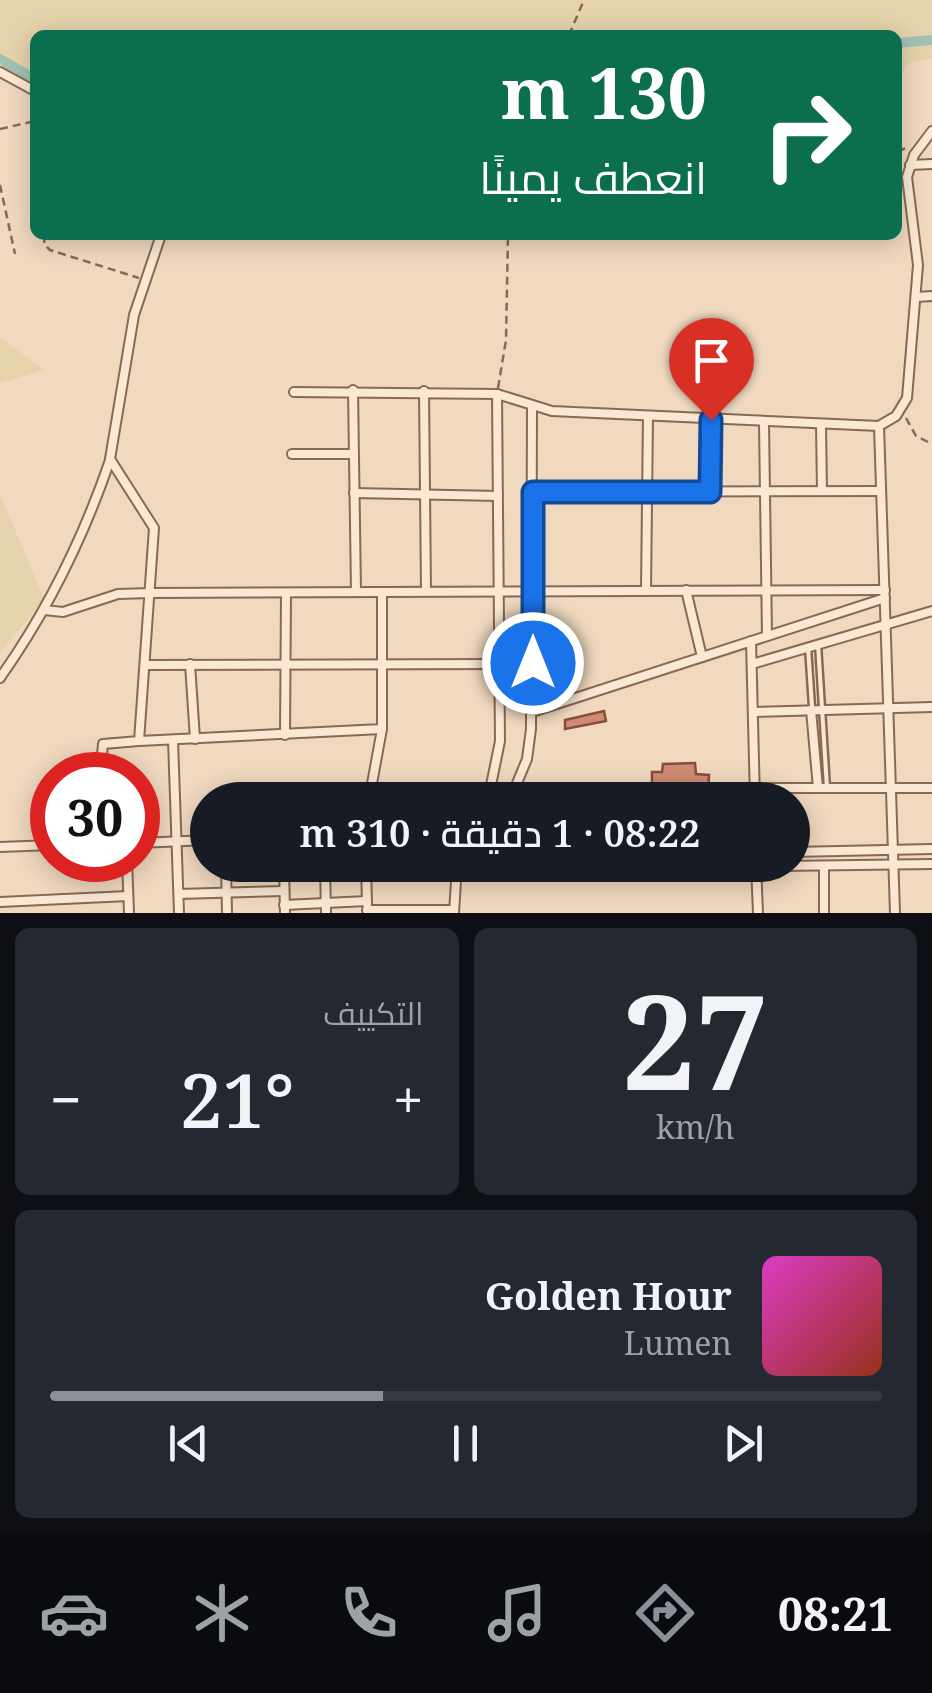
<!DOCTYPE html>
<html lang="ar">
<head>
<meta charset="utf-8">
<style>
	body { margin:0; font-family:"Noto Serif",Cairo,serif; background:#242831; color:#f1f3f6; direction:rtl; height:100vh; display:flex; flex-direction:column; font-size:38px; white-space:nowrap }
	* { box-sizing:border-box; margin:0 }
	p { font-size:32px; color:#9ea1a6 }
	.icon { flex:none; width:55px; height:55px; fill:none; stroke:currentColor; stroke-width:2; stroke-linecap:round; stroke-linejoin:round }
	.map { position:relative; height:913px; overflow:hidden; direction:ltr }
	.sheet { display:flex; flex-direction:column; gap:15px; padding:15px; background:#0d0f14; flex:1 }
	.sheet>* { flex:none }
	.top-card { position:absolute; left:30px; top:30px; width:872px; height:210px; border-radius:15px; box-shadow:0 5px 25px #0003; direction:rtl; background:#0b6e4f; color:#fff; overflow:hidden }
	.speed { position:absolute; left:30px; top:752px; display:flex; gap:20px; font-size:50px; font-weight:700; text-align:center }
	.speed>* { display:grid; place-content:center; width:130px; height:130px; border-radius:50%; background:#171b24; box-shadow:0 5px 25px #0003; line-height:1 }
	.speed .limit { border:15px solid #d22; background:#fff; color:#111 }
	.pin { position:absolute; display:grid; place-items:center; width:85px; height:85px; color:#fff; margin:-102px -42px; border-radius:50% 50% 50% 0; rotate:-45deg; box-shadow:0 0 10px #0007 }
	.pin .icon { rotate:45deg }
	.me { position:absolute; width:110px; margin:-55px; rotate:0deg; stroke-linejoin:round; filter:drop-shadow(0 0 8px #0008) }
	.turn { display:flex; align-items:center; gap:35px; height:210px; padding:0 30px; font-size:45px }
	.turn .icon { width:130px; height:130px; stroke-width:2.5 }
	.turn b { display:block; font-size:70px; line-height:85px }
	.big { font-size:75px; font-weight:600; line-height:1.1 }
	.sheet .widget { flex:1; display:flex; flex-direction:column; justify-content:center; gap:15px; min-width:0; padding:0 35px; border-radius:15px; background:#242831 }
	.sheet .dial { align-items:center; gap:0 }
	.dial b { font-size:130px; line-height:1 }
	.song { display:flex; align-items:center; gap:30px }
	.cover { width:120px; height:120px; border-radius:15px; background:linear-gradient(135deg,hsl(310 70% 55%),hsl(10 70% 35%)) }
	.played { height:10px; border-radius:5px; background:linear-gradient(90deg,#8c9099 40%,#363941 40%) }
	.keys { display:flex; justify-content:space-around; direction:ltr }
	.heat { display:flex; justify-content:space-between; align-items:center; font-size:55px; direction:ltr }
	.sheet .tiles { flex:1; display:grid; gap:15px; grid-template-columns:1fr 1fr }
	.widget:last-child { grid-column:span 2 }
	.trip { position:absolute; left:190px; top:782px; width:620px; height:100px; border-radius:50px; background:#171b24; box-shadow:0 5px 25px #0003; font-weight:600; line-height:100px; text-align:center; direction:rtl }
	.menu { display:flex; height:160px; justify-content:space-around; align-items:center; background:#090b0e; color:#9ea1a6 }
	.menu .icon { width:70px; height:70px }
	.menu .selected { color:#8c9099 }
	.menu b { font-size:45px; color:#f1f3f6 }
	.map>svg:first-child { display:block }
</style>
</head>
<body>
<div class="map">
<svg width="932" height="913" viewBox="0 0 932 913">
	<rect width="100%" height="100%" fill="#f0d9bf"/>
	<g fill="#e5d3ac">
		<path d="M0,0H932V59L908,63L898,82V35H35V83L0,64Z"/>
		<path d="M0,337L44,370L0,383Z"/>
		<path d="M0,494L44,599L0,653Z"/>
	</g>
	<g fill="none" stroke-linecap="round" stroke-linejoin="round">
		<g stroke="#a2c1b3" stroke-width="10">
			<path d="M898,43L932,40"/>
			<path d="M0,59L35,79"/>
		</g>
	</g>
	<g fill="#cf8b73" stroke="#894e3b" stroke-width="2.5">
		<path d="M604,711L606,721L565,729V720Z"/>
		<path d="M695,763L696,774L709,775L708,800H652V772H662L663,764Z"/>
	</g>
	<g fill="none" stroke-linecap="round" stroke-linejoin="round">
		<g stroke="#896956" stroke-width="9">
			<g id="service">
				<path d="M818,644L827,788"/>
				<path d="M808,647L812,707"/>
			</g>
		</g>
		<g stroke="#896956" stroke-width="12">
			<g id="minor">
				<path d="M0,72L35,91"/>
				<path d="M910,165L932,164"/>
				<path d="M917,297L932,296"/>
				<path d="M353,390L356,591"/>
				<path d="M424,391L426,591"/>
				<path d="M294,392L497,394L552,411L879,426L896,416L907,398L918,265L907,177L914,155L932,131"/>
				<path d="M764,423L767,636"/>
				<path d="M821,425L822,491"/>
				<path d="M879,426L895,913"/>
				<path d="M292,454H353"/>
				<path d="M709,491L711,420"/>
				<path d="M533,492L881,491"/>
				<path d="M354,493L498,496"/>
				<path d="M646,590L648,416"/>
				<path d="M686,590L702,657"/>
				<path d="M44,610L63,612L118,594L150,593L885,590"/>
				<path d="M751,641L755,800"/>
				<path d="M190,664L195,739"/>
				<path d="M752,664L932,611"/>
				<path d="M145,665L500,664"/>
				<path d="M0,678C48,610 83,539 110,460"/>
				<path d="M811,710L818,788"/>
				<path d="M532,712L885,598"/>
				<path d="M753,712L932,707"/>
				<path d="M285,735L286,593"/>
				<path d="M173,740L179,913"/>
				<path d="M139,741L382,729V592"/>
				<path d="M100,775L103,744L139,741L154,528L110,459L134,315L161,235"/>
				<path d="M755,788H932"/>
				<path d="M369,800L382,729"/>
				<path d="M488,800L500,741L497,394"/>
				<path d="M510,800L527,759L531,729L532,407"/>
				<path d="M138,843L208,840"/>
				<path d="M0,847L52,845"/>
				<path d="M792,852L932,849"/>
				<path d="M127,860L129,913"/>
				<path d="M226,865L227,913"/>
				<path d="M284,865L285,913"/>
				<path d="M325,865L326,913"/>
				<path d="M366,865L367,904"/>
				<path d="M461,865L473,872L484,869"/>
				<path d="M756,865L758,913"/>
				<path d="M824,866V913"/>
				<path d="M483,870L932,864"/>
				<path d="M179,894L284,891"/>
				<path d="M0,902L128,896"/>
				<path d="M284,905L367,901"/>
				<path d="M367,910H454"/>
				<path d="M454,913L457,865"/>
			</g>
		</g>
		<g stroke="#896956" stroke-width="2.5" stroke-dasharray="8 5" stroke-linecap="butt">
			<path d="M569,35L584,0"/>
			<path d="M0,129L35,121"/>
			<path d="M898,152L909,146"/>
			<path d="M0,185L15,254"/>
			<path d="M45,235L44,244L50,250L139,278"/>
			<path d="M498,388L506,340L508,235"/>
			<path d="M906,418L916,436L932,444"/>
		</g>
		<use href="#service" stroke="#fae8d2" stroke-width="4"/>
		<use href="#minor" stroke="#fae8d2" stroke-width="8"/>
	</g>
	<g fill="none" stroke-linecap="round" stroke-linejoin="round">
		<g stroke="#114b97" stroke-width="25">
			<path id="route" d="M533,663V492H710L711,420"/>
		</g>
		<use href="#route" stroke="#1a73e8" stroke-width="18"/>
	</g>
</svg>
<div class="speed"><div class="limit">30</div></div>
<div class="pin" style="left:711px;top:420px;background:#d93025"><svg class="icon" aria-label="arrive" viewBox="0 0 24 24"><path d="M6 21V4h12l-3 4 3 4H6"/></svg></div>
<svg class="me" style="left:533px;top:663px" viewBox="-20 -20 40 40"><circle r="17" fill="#1a73e8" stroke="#fff" stroke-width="3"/><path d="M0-11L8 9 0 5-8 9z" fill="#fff"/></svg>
<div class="trip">08:22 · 1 دقيقة · 310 m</div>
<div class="top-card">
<div class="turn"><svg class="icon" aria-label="right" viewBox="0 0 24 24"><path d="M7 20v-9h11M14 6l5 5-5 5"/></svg><div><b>130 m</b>انعطف يمينًا</div></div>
</div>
</div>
<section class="sheet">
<div class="tiles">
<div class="widget dial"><b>27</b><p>km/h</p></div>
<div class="widget"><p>التكييف</p>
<div class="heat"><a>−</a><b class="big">21°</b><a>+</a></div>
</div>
<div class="widget">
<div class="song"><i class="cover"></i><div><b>Golden Hour</b><p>Lumen</p></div></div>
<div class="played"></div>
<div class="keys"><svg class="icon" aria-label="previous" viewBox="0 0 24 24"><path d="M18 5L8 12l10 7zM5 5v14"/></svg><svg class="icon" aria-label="pause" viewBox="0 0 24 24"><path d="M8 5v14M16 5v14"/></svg><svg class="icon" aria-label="next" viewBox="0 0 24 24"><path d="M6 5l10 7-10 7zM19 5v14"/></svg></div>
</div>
</div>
</section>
<nav class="menu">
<b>08:21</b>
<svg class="icon selected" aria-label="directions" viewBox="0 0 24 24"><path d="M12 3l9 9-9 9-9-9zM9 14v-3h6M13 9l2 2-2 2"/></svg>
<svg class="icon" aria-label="music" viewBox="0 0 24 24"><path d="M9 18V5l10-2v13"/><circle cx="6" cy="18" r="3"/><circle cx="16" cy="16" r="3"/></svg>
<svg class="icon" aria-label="phone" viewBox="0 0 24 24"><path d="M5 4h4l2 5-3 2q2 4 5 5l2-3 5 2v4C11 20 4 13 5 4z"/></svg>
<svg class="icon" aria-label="climate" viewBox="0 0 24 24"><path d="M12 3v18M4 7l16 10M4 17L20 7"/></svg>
<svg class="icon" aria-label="car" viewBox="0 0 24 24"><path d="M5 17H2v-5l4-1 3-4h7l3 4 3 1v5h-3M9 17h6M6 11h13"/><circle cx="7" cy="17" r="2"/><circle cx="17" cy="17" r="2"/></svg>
</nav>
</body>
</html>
